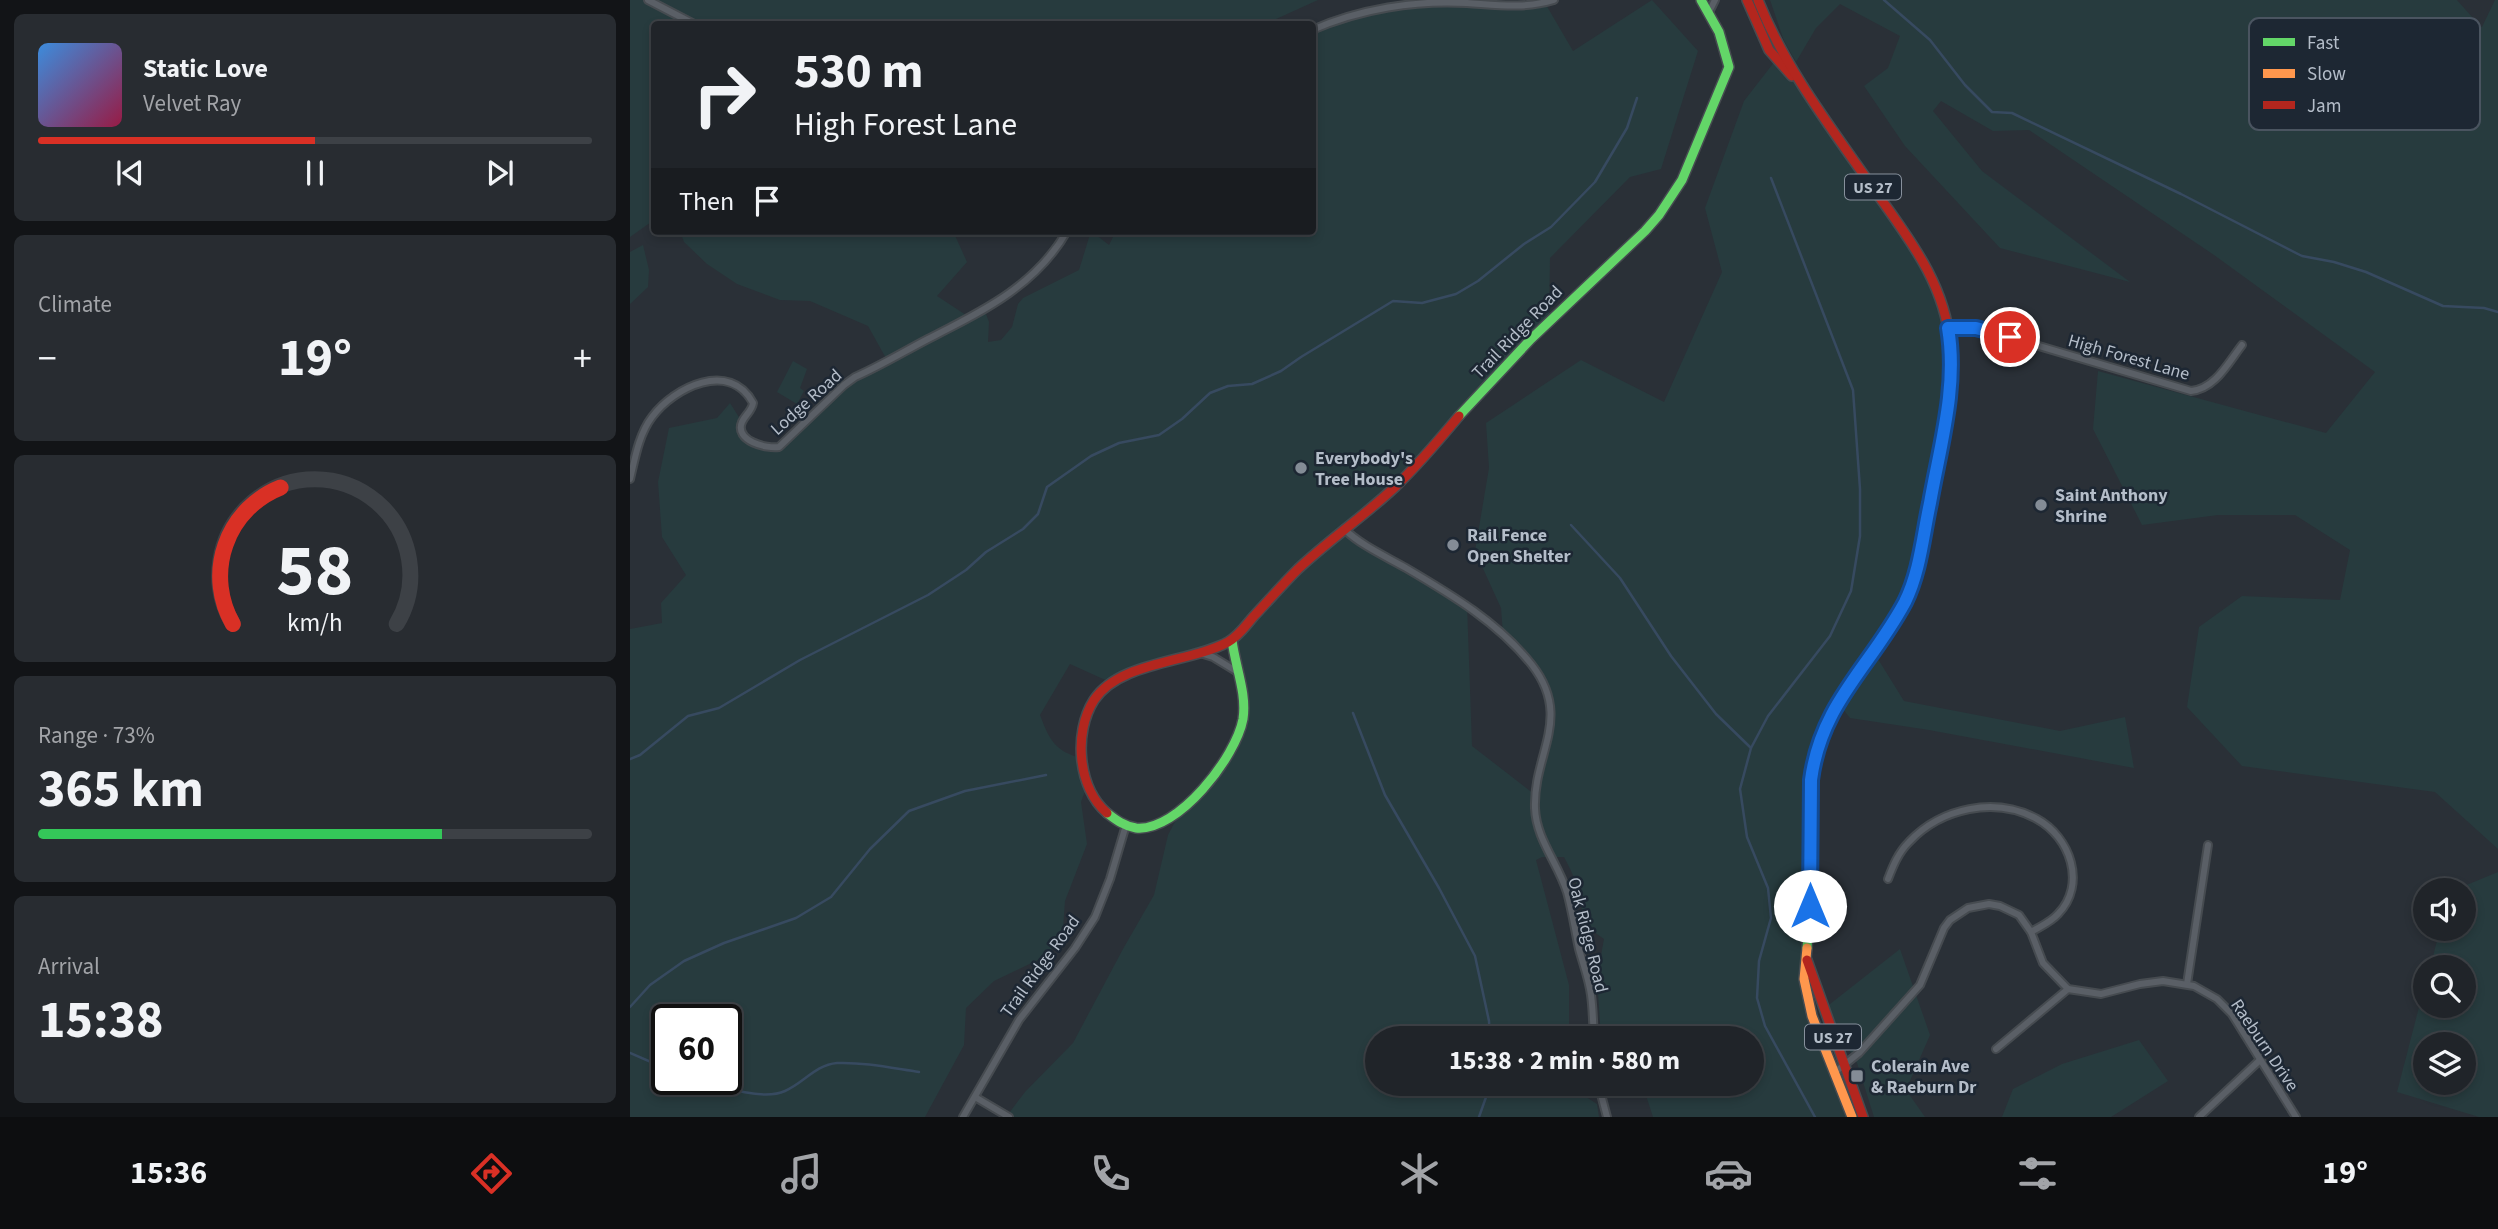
<!DOCTYPE html>
<html lang="en">
<head>
<meta charset="utf-8">
<style>
	body { margin:0; font-family:"Source Sans 3",sans-serif; background:#282c31; color:#f1f3f6; height:100vh; display:flex; flex-direction:column; font-size:26px; white-space:nowrap }
	* { box-sizing:border-box; margin:0 }
	p { font-size:23px; color:#a2a4a8 }
	.icon { flex:none; width:38px; height:38px; fill:none; stroke:currentColor; stroke-width:2; stroke-linecap:round; stroke-linejoin:round }
	.map { position:relative; flex:1; overflow:hidden }
	.panel { display:flex; flex-direction:column; gap:14px; padding:14px; background:#121417; width:630px }
	.panel>* { flex:none }
	.top-card { position:absolute; left:21px; top:21px; width:665px; height:214px; border-radius:7px; box-shadow:0 4px 10px #0003,0 0 0 2px #3d4146; background:#202429; color:#f1f3f6; overflow:hidden }
	.controls { position:absolute; left:1783px; top:878px; display:grid; gap:14px }
	.controls a { display:grid; place-items:center; width:63px; height:63px; border-radius:50%; background:#202429; box-shadow:0 4px 10px #0003,0 0 0 2px #3d4146; font-size:35px }
	.speed { position:absolute; left:21px; top:1004px; display:flex; gap:14px; font-size:35px; font-weight:700; text-align:center }
	.speed>* { display:grid; place-content:center; width:91px; height:91px; border-radius:50%; background:#202429; box-shadow:0 4px 10px #0003,0 0 0 2px #3d4146; line-height:1 }
	.speed .limit { border:4px solid #111; border-radius:10px; background:#fff; color:#111 }
	.pin { position:absolute; display:grid; place-items:center; width:60px; height:60px; color:#fff; margin:-30px; border:4px solid #fff; border-radius:50%; box-shadow:0 2px 7px #0007 }
	.me { position:absolute; width:77px; margin:-38px; rotate:0deg; stroke-linejoin:round; filter:drop-shadow(0 0 5px #0008) }
	.turn { display:flex; align-items:center; gap:24px; height:147px; padding:0 28px; font-size:32px }
	.turn .icon { width:91px; height:91px; stroke-width:2.5 }
	.turn b { display:block; font-size:49px; line-height:60px }
	.then { display:flex; align-items:center; height:66px; padding:0 28px; background:#0003; gap:14px; font-size:26px }
	.big { font-size:52px; font-weight:700; line-height:1.1 }
	.panel .tile { flex:1; display:flex; flex-direction:column; justify-content:center; gap:10px; min-width:0; padding:0 24px; border-radius:10px; background:#282c31 }
	.panel .dial { align-items:center; gap:0 }
	.dial svg { height:182px; overflow:visible; fill:none; stroke:#3d4146; stroke-width:7; stroke-linecap:round; text-anchor:middle }
	.dial text { fill:#f1f3f6; stroke:none }
	.song { display:flex; align-items:center; gap:21px }
	.cover { width:84px; height:84px; border-radius:10px; background:linear-gradient(135deg,hsl(210 70% 55%),hsl(340 70% 35%)) }
	.played { height:7px; border-radius:4px; background:linear-gradient(90deg,#d93025 50%,#3d4146 50%) }
	.keys { display:flex; justify-content:space-around; direction:ltr }
	.heat { display:flex; justify-content:space-between; align-items:center; font-size:38px; direction:ltr }
	.charge { height:10px; border-radius:5px; background:linear-gradient(90deg,#34c759 73%,#3d4146 0) }
	.trip { position:absolute; left:735px; top:1026px; width:399px; height:70px; border-radius:35px; background:#202429; box-shadow:0 4px 10px #0003,0 0 0 2px #3d4146; font-weight:700; line-height:70px; text-align:center }
	.dock { display:flex; height:112px; justify-content:space-around; align-items:center; background:#0d0e10; color:#a2a4a8 }
	.dock .icon { width:49px; height:49px }
	.dock .active { color:#d93025 }
	.dock b { font-size:32px; color:#f1f3f6 }
	main { display:flex; flex:1; min-height:0 }
	.map>svg:first-child { display:block }
</style>
</head>
<body>
<main>
<section class="panel">
<div class="tile">
<div class="song"><i class="cover"></i><div><b>Static Love</b><p>Velvet Ray</p></div></div>
<div class="played"></div>
<div class="keys"><svg class="icon" aria-label="previous" viewBox="0 0 24 24"><path d="M18 5L8 12l10 7zM5 5v14"/></svg><svg class="icon" aria-label="pause" viewBox="0 0 24 24"><path d="M8 5v14M16 5v14"/></svg><svg class="icon" aria-label="next" viewBox="0 0 24 24"><path d="M6 5l10 7-10 7zM19 5v14"/></svg></div>
</div>
<div class="tile"><p>Climate</p>
<div class="heat"><a>−</a><b class="big">19°</b><a>+</a></div>
</div>
<div class="tile dial"><svg viewBox="0 0 100 80">
<path d="M14 69A42 42 0 1 1 86 69"/>
<path d="M14 69A42 42 0 0 1 35 9" stroke="#d93025"/>
<text x="50" y="56" font-size="32" font-weight="700">58</text>
<text x="50" y="72" font-size="11">km/h</text>
</svg></div>
<div class="tile"><p>Range · 73%</p><b class="big">365 km</b><div class="charge"></div></div>
<div class="tile"><p>Arrival</p><b class="big">15:38</b></div>
</section>
<div class="map">
<svg width="1868" height="1117" viewBox="0 0 1868 1117">
	<rect width="100%" height="100%" fill="#2a3037"/>
	<g fill="#273b3e" fill-rule="evenodd">
		<path d="M0,0H688L635,24H24V220L0,237Z"/>
		<path d="M1022,0L1068,51L1031,169L1000,177L920,258L919,320L802,447L714,529L837,604L842,746L904,794L921,717L911,678L873,634L871,608L845,551L859,468L856,423L951,360L1034,402L1092,272L1075,208L1114,101L1145,61L1166,78L1288,249L1311,302L1321,379L1280,591L1243,651L1274,701L1430,731L1495,717L1504,768L1299,730L1220,718L1208,703L1183,763L1174,979L1222,1117H1023L1012,1083H1122V1038H971L967,977L974,939L953,924C952,897 947,881 934,857H912L906,860L939,985V1038H747V1083H950L956,1097L967,1104L969,1117H376L395,1092L443,1043L493,949L524,895L538,835L550,812L571,792L612,720L602,640L482,683L440,664L410,715C419,739 425,752 452,758L458,783L451,802L457,844L435,901L433,929L418,955L364,981L336,1008L334,1045L295,1117H0V629L32,623L31,603L56,575L32,537L28,482L39,428L87,418L100,403L112,422L110,428L120,440L149,447L214,385L257,360L238,326L180,301L150,300L107,284L77,264L54,242L50,231H323L337,262L307,296L339,317L354,309L359,322L358,342L371,340L382,327L388,304L393,298L449,270L461,231L479,245L486,231H682L683,30C755,0 837,4 915,3L943,51ZM37,1020H96V1080H37Z"/>
		<path d="M1140,0H1827L1843,18L1844,23L1852,27L1865,0H1868V849L1805,792L1612,766L1557,707L1569,627L1612,596L1710,600L1720,550L1665,515H1588L1512,525L1463,429L1468,371L1696,433L1745,372L1584,255L1399,130L1363,131L1311,101L1303,111L1352,171L1500,282L1370,248L1275,146L1234,86L1258,68L1270,36L1210,4L1186,28L1166,62L1154,41Z"/>
		<path d="M13,245L19,270L18,287L0,304V252Z"/>
		<path d="M163,361L177,369L170,388L174,391L167,404L147,392Z"/>
		<path d="M1868,872V1117H1849L1767,1092L1795,984L1796,1006H1834V968H1800L1810,929H1834V891H1822ZM1796,1045H1834V1083H1796Z"/>
		<path d="M1270,949L1300,1035L1276,1090L1295,1117H1244L1227,1063L1195,1008Z"/>
		<path d="M1509,1040L1538,1081L1481,1117H1372L1383,1089L1432,1064Z"/>
	</g>
	<g fill="none" stroke-linecap="round" stroke-linejoin="round">
		<g stroke="#374a60" stroke-width="2.5">
			<path d="M1254,0L1300,40L1335,85L1362,112L1382,113L1551,194L1672,256L1704,262L1736,272L1813,306L1854,308L1868,312"/>
			<path d="M1141,178L1223,390L1230,489V536L1221,591L1200,636L1138,716L1121,748L1110,789L1117,837L1138,888L1141,918L1129,961L1127,998L1135,1026L1185,1117"/>
			<path d="M941,525L990,578L1041,656L1086,714L1121,748"/>
			<path d="M723,713L755,795L809,888L845,956L859,1021L860,1038"/>
			<path d="M0,759L10,755L58,716L89,708L170,660L298,595L336,570L356,552L393,529L408,514L417,487L461,456L489,443L529,435L552,419L580,393L598,386L622,384L651,371L671,357L763,301L792,303L826,294L848,281L894,244L921,227L965,182L997,128L1007,98"/>
			<path d="M0,1007L20,985L54,961L94,943L166,918L201,897L240,849L279,811L335,791L416,775"/>
			<path d="M0,1053L37,1069"/>
			<path d="M70,1080C92,1087 133,1101 155,1091C174,1083 185,1065 207,1063C234,1062 262,1068 289,1072"/>
			<path d="M849,1117L861,1083"/>
		</g>
		<g stroke="#464b50" stroke-width="10">
			<g id="street">
				<path d="M18,0L64,24"/>
				<path d="M1079,12L1085,0"/>
				<path d="M682,30C730,9 785,0 837,3C868,5 894,9 924,0"/>
				<path d="M1318,328L1355,330L1561,391C1585,389 1598,363 1612,345"/>
				<path d="M0,479C5,458 9,434 22,417C44,387 100,360 123,403C122,411 115,415 112,422C104,441 137,449 149,447L214,385L225,377C250,366 273,352 298,339C351,312 406,286 437,231"/>
				<path d="M714,529C732,546 755,556 776,568C822,595 869,623 902,665C943,718 903,754 905,808C906,839 928,863 937,892C942,910 945,930 949,949C953,964 959,979 961,995C963,1009 963,1024 964,1038"/>
				<path d="M570,653L583,657L606,671"/>
				<path d="M1258,879C1263,866 1268,853 1279,842C1311,808 1365,796 1407,819C1440,837 1457,884 1428,914C1421,922 1411,926 1401,932"/>
				<path d="M1557,984L1578,845"/>
				<path d="M1366,1049L1438,989"/>
				<path d="M1204,1073L1229,1053L1290,985L1314,928L1320,920L1338,908L1359,904L1370,906L1389,915L1401,932L1413,963L1438,989L1471,994L1510,984L1533,981L1564,986L1587,999L1602,1014L1666,1117"/>
				<path d="M968,1083L977,1117"/>
				<path d="M345,1097L379,1117"/>
				<path d="M333,1117L389,1020L445,948L465,917L480,879L496,825"/>
				<path d="M1569,1117L1630,1060"/>
			</g>
		</g>
		<g stroke="#464b50" stroke-width="12">
			<g id="fast">
				<path d="M829,416L901,339L1015,231L1029,215L1052,180L1099,67L1089,32L1071,0"/>
				<path d="M477,813C486,820 494,826 506,828C548,832 606,757 613,719C617,693 605,666 602,640"/>
				<path d="M1177,948L1180,906L1181,780L1189,743L1207,702L1243,651L1280,591L1291,548"/>
			</g>
		</g>
		<g stroke="#464b50" stroke-width="12">
			<path id="slow" d="M1177,948L1174,979L1182,1016L1222,1117"/>
		</g>
		<g stroke="#464b50" stroke-width="12">
			<g id="jam">
				<path d="M1117,0L1139,50L1162,76"/>
				<path d="M1128,0C1155,68 1199,125 1241,185C1275,234 1315,281 1320,344C1325,410 1304,483 1291,548"/>
				<path d="M477,813C448,788 443,733 464,700C490,661 559,663 598,642C609,636 616,625 624,616C639,600 653,584 668,569C699,540 734,516 765,487C788,465 809,440 829,416"/>
				<path d="M1177,960L1233,1117"/>
			</g>
		</g>
		<use href="#street" stroke="#5a5f66" stroke-width="6"/>
		<use href="#fast" stroke="#63d668" stroke-width="9"/>
		<use href="#slow" stroke="#ff974d" stroke-width="9"/>
		<use href="#jam" stroke="#b3261e" stroke-width="9"/>
	</g>
	<g fill="none" stroke-linecap="round" stroke-linejoin="round">
		<g stroke="#114b97" stroke-width="18">
			<path id="route" d="M1180,906L1181,780C1191,703 1241,666 1275,602C1290,572 1293,535 1300,503C1310,446 1328,387 1318,328H1346L1380,337"/>
		</g>
		<use href="#route" stroke="#1a73e8" stroke-width="12"/>
	</g>
	<g fill="#848c96" stroke="#1d2733" stroke-width="2.5">
		<circle cx="671" cy="468" r="7"/>
		<circle cx="1411" cy="505" r="7"/>
		<circle cx="823" cy="545" r="7"/>
		<rect x="1220" y="1069" width="14" height="14" rx="3.5"/>
	</g>
	<g text-anchor="middle" stroke-width="5" stroke-linejoin="round" paint-order="stroke">
		<g fill="#1d2733" stroke="#87909c" stroke-width="2">
			<rect x="1215" y="174.5" width="56" height="25" rx="5"/>
			<rect x="1175" y="1024.5" width="56" height="25" rx="5"/>
		</g>
		<g font-size="16" font-weight="bold" fill="#b4bdc9">
			<text x="1243" y="193">US 27</text>
			<text x="1203" y="1043">US 27</text>
		</g>
		<g font-size="18" fill="#b4bdc9" stroke="#1d2733">
			<text transform="translate(887 332) rotate(-46)" y="6">Trail Ridge Road</text>
			<text transform="translate(1499 357) rotate(16)" y="6">High Forest Lane</text>
			<text transform="translate(176 402) rotate(-42)" y="6">Lodge Road</text>
			<text transform="translate(958 935) rotate(76)" y="6">Oak Ridge Road</text>
			<text transform="translate(410 966) rotate(-54)" y="6">Trail Ridge Road</text>
			<text transform="translate(1635 1045) rotate(56)" y="6">Raeburn Drive</text>
		</g>
		<g font-size="18" font-weight="bold" fill="#b4bdc9" stroke="#1d2733" text-anchor="start">
			<text x="685" y="464">Everybody's<tspan x="685" dy="21">Tree House</tspan></text>
			<text x="1425" y="501">Saint Anthony<tspan x="1425" dy="21">Shrine</tspan></text>
			<text x="837" y="541">Rail Fence<tspan x="837" dy="21">Open Shelter</tspan></text>
			<text x="1241" y="1072">Colerain Ave<tspan x="1241" dy="21">&amp; Raeburn Dr</tspan></text>
		</g>
	</g>
	<rect x="1619" y="18" width="231" height="112" rx="10" fill="#1d2733" stroke="#4a5460" stroke-width="2"/>
	<rect x="1633" y="38" width="32" height="8" fill="#63d668"/>
	<rect x="1633" y="69" width="32" height="9" fill="#ff974d"/>
	<rect x="1633" y="101" width="32" height="8" fill="#b3261e"/>
	<g font-size="19" fill="#b4bdc9">
		<text x="1677" y="49">Fast</text>
		<text x="1677" y="80">Slow</text>
		<text x="1677" y="112">Jam</text>
	</g>
</svg>
<div class="controls">
<a><svg class="icon" aria-label="sound" viewBox="0 0 24 24"><path d="M4 9h4l5-4v14l-5-4H4zM17 9q2 3 0 6"/></svg></a>
<a><svg class="icon" aria-label="search" viewBox="0 0 24 24"><circle cx="10" cy="10" r="6"/><path d="M15 15l6 6"/></svg></a>
<a><svg class="icon" aria-label="layers" viewBox="0 0 24 24"><path d="M12 4l9 5-9 5-9-5zM3 14l9 5 9-5"/></svg></a>
</div>
<div class="speed"><div class="limit">60</div></div>
<div class="pin" style="left:1380px;top:337px;background:#d93025"><svg class="icon" aria-label="arrive" viewBox="0 0 24 24"><path d="M6 21V4h12l-3 4 3 4H6"/></svg></div>
<svg class="me" style="left:1180px;top:906px" viewBox="-20 -20 40 40"><circle r="19" fill="#fff"/><path d="M0-13L10 11 0 6-10 11z" fill="#1a73e8"/></svg>
<div class="trip">15:38 · 2 min · 580 m</div>
<div class="top-card">
<div class="turn"><svg class="icon" aria-label="right" viewBox="0 0 24 24"><path d="M7 20v-9h11M14 6l5 5-5 5"/></svg><div><b>530 m</b>High Forest Lane</div></div>
<div class="then">Then<svg class="icon" aria-label="arrive" viewBox="0 0 24 24"><path d="M6 21V4h12l-3 4 3 4H6"/></svg></div>
</div>
</div>
</main>
<nav class="dock">
<b>15:36</b>
<svg class="icon active" aria-label="directions" viewBox="0 0 24 24"><path d="M12 3l9 9-9 9-9-9zM9 14v-3h6M13 9l2 2-2 2"/></svg>
<svg class="icon" aria-label="music" viewBox="0 0 24 24"><path d="M9 18V5l10-2v13"/><circle cx="6" cy="18" r="3"/><circle cx="16" cy="16" r="3"/></svg>
<svg class="icon" aria-label="phone" viewBox="0 0 24 24"><path d="M5 4h4l2 5-3 2q2 4 5 5l2-3 5 2v4C11 20 4 13 5 4z"/></svg>
<svg class="icon" aria-label="climate" viewBox="0 0 24 24"><path d="M12 3v18M4 7l16 10M4 17L20 7"/></svg>
<svg class="icon" aria-label="car" viewBox="0 0 24 24"><path d="M5 17H2v-5l4-1 3-4h7l3 4 3 1v5h-3M9 17h6M6 11h13"/><circle cx="7" cy="17" r="2"/><circle cx="17" cy="17" r="2"/></svg>
<svg class="icon" aria-label="filters" viewBox="0 0 24 24"><path d="M4 7h16M4 17h16"/><circle cx="9" cy="7" r="2"/><circle cx="15" cy="17" r="2"/></svg>
<b>19°</b>
</nav>
</body>
</html>
